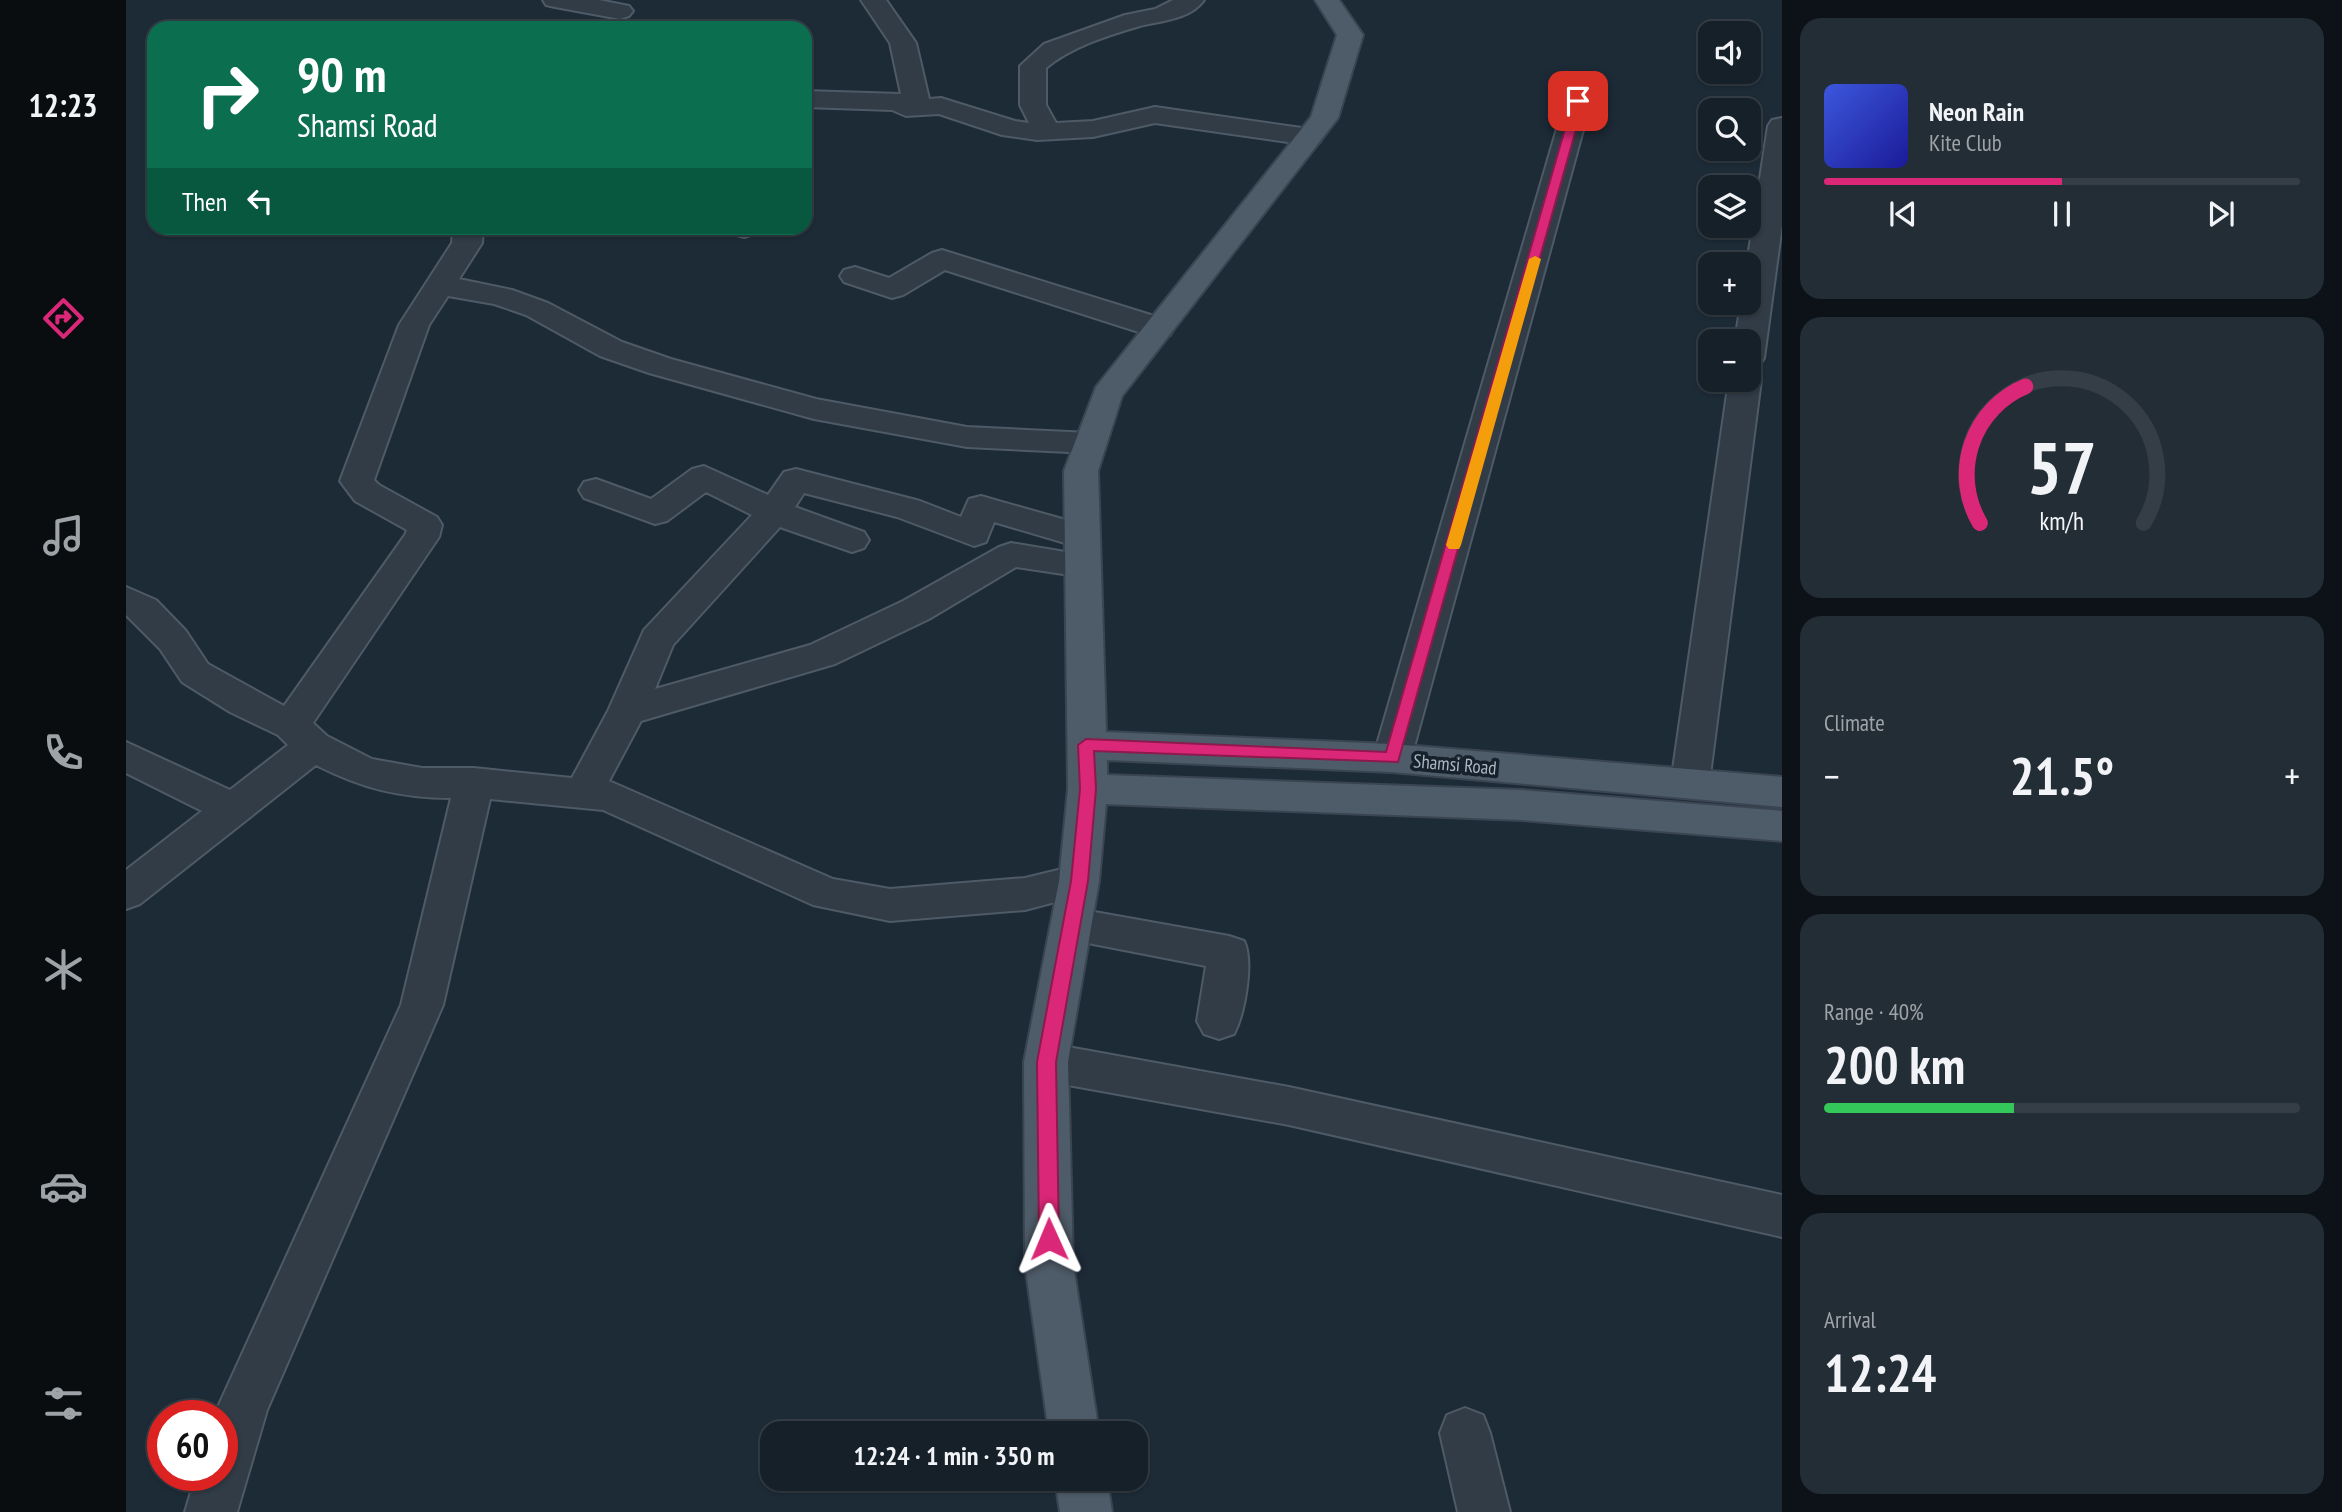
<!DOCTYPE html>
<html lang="en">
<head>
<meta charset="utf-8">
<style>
	body { margin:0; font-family:"PT Sans Narrow",sans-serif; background:#232d35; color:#f1f3f6; height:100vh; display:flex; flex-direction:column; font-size:26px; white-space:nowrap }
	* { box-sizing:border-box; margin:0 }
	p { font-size:23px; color:#9ea3a8 }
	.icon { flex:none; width:38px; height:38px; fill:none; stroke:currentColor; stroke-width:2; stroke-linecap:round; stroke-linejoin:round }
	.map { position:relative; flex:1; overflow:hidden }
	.panel { display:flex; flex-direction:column; gap:18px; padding:18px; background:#0c1217; width:560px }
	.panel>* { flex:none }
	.hud { position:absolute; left:21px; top:21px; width:665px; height:214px; border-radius:21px; box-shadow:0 2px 5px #0004,0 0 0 2px #353e46; background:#0b6e4f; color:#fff; overflow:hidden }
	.fabs { position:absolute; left:1572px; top:21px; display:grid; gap:14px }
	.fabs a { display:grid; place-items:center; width:63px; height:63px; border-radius:14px; background:#162029; box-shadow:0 2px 5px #0004,0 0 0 2px #353e46; font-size:35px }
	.speed { position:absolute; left:21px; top:1400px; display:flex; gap:14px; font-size:35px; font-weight:700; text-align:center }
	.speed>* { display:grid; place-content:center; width:91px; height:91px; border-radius:50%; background:#162029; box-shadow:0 2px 5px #0004,0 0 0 2px #353e46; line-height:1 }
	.speed .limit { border:10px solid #d22; background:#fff; color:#111 }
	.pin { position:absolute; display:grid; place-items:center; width:60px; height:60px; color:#fff; margin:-30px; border-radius:14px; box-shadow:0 4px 10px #0006 }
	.me { position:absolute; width:77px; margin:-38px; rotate:359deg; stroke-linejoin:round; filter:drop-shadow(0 0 5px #0008) }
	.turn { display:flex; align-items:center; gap:24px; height:147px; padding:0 35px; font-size:32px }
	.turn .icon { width:91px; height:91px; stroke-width:2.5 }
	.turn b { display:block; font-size:49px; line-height:60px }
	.then { display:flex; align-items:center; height:66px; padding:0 35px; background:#0003; gap:14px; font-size:26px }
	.big { font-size:52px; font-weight:700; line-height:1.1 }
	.panel .card { flex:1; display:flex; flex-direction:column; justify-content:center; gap:10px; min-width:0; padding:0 24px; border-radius:21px; background:#232d35 }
	.panel .dial { align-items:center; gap:0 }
	.dial svg { height:182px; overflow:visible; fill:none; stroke:#353e46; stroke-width:7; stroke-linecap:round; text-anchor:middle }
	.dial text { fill:#f1f3f6; stroke:none }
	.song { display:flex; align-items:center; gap:21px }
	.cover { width:84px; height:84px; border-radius:10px; background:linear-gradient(135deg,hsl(230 70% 55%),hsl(240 70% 35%)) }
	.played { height:7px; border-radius:4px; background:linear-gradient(90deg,#db2777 50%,#353e46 50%) }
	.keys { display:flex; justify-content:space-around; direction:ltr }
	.heat { display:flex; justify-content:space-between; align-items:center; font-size:38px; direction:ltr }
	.charge { height:10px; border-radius:5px; background:linear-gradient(90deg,#34c759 40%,#353e46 0) }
	.trip { position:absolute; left:634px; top:1421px; width:388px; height:70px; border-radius:21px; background:#162029; box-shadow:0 2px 5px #0004,0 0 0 2px #353e46; font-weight:700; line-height:70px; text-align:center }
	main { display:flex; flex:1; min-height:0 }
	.tabs { display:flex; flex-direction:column; width:126px; justify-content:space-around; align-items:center; background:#090d10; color:#9ea3a8 }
	.tabs .icon { width:49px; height:49px }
	.tabs .selected { color:#db2777 }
	.tabs b { font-size:32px; color:#f1f3f6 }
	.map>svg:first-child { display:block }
</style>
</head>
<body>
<main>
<nav class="tabs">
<b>12:23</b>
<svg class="icon selected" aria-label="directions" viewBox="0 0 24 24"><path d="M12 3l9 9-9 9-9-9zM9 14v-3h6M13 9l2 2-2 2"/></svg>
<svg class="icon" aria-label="music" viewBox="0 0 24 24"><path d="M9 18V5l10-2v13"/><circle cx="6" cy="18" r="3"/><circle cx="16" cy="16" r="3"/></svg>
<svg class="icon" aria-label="phone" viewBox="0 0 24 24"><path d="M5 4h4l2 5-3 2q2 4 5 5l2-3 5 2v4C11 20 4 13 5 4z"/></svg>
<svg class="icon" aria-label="climate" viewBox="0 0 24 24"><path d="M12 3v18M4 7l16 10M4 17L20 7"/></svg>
<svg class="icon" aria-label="car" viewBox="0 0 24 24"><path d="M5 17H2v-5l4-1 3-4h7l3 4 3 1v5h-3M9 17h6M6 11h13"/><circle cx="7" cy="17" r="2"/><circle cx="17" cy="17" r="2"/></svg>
<svg class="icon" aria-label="filters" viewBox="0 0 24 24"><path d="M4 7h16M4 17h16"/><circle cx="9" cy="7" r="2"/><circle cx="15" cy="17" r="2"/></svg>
</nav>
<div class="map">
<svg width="1656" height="1512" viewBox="0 0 1656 1512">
	<rect width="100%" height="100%" fill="#1d2b37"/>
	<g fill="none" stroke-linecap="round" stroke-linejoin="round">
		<g stroke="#4e5a66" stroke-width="4">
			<g id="minor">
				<path d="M417,0H473L503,6L507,11L503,16L494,19L429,7L420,5Z"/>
				<path d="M735,0H760L790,43L803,99L815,98L889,121L903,123L894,105V66L918,44L999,15L1029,9L1047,0H1078C1065,19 1035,21 1014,26C983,35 945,47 920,68V105L930,123L967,121L1029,107L1183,129L1193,131L1197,137L1193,143L1183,145L1029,123L967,137L911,140L876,135L813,114L780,116L766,110L679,107V91L775,94L764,43Z"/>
				<path d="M1452,93L1461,95L1465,101L1285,758L1280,768L1266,772L1252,768L1247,758L1439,101L1443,95Z"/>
				<path d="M1656,118V225L1638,358L1633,365L1622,367V341H1609L1615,303H1622L1621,264L1642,126L1646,120Z"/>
				<path d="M327,228H357L356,243L333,279L386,290L422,303L496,342L545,359L690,399L841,427L964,433L976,436L980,443L976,450L964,453L841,447L688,419L523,373L474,356L400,315L368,304L322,296L303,325L248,480L253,485L311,517L316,525L313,537L187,723L201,736L246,759L296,768H348L446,778L482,711L518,630L626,515L580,492L541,521L529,524L458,498L453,490L458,482L470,479L525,499L566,469L578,466L642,495L658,472L670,469L794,501L835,517L843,499L855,496L968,528L973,536L968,544L956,548L868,522L860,542L848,546L771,517L678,493L669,507L738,532L743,540L738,548L726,552L654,527L547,645L529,689L684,645L777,601L873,547L885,543L969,557L975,565L969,573L957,577L890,567L803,619L709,664L515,721L483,781L707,879L764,889L899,878L953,865L967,870L973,881L967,892L899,910L764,921L687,905L477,810L364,799L317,1005L141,1410L111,1512H59L70,1475H96V1416H89L91,1409L275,1005L325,798C274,798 235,788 190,765L14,904L0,909V870L76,811L0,773V742L104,790L162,745L152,735L104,712L56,682L34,649L0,615V587L30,600L60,631L82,664L158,706L279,535L281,530L229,501L214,481L273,325L326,243Z"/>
				<path d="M602,228H633L628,234L618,237L607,234Z"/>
				<path d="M816,250L1044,321L1048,328L1044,335L1033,337L1022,335L819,270L777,295L766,298L718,282L714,276L718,270L729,267L763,278L806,253Z"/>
				<path d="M1622,371L1630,373L1635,380L1583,783L1578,793L1564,798L1550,793L1545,783L1603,380H1622Z"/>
				<path d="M946,908L1103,936L1118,941C1128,961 1119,1013 1108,1034L1093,1039L1078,1034L1071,1021L1080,966L931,937L925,925L931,913Z"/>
				<path d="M920,1043L1163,1087L1656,1195V1237L1163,1125L920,1081L904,1075L898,1062L904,1049Z"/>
				<path d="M1339,1408L1357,1415L1364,1433L1384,1512H1332L1314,1433L1321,1415Z"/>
			</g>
		</g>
		<g stroke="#3a4551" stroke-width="4">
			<g id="major">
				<path d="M1189,0H1213L1237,35L1212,118L996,396L972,471L980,732L1266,744L1656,777V807L1266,772L981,760V775L1396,790L1656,811V841L1396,820L980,804L973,881L942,1062L947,1264L973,1433H923L899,1264L898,1062L933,881L942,789L938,471L970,387L1185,117L1211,35Z"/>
				<path d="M929,1479H981L986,1512H934Z"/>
			</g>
		</g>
		<use href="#minor" fill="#313c47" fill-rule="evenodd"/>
		<use href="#major" fill="#4e5b68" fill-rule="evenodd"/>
	</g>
	<path fill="#db2777" stroke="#8e194d" stroke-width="2" d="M1452,97L1458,101L1272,762L968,751L970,789L962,881L930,1062L933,1239L930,1245L923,1248L916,1245L913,1239L911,1062L945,881L954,789L952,745L960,739L1260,752L1447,101Z"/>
	<path fill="#f59e0b" d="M1409,256L1415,259L1335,545L1333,549H1323L1320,545L1403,259Z"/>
	<g text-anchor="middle" stroke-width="7" stroke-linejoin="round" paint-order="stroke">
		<g font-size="19" fill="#aab7c5" stroke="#17212b">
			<text transform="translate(1329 764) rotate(5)" y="7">Shamsi Road</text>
		</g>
	</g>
</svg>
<div class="fabs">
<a><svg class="icon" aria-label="sound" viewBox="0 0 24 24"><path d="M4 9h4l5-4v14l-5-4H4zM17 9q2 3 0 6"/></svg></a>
<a><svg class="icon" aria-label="search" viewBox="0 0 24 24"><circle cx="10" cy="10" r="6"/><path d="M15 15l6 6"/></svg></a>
<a><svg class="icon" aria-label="layers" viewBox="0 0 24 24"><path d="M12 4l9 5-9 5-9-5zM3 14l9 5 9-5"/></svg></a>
<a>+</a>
<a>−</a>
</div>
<div class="speed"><div class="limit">60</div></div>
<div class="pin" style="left:1452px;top:101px;background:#d93025"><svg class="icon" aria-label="arrive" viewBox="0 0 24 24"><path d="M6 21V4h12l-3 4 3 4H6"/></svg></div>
<svg class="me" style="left:923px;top:1239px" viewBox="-20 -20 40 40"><path d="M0-17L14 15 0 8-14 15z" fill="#db2777" stroke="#fff" stroke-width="4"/></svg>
<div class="trip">12:24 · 1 min · 350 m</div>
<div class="hud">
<div class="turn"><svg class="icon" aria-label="right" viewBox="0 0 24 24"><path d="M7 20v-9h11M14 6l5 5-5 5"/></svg><div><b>90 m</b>Shamsi Road</div></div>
<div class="then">Then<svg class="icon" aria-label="left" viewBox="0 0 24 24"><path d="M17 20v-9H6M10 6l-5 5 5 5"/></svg></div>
</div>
</div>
<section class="panel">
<div class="card">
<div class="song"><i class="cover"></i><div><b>Neon Rain</b><p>Kite Club</p></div></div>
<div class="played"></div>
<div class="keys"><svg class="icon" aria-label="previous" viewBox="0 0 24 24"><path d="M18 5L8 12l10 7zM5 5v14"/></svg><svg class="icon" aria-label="pause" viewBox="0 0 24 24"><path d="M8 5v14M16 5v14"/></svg><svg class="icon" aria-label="next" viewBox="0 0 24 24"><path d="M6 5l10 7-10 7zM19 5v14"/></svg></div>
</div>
<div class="card dial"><svg viewBox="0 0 100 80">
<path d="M14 69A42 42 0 1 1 86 69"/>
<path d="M14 69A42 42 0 0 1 34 9" stroke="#db2777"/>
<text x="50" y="56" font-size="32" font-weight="700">57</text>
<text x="50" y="72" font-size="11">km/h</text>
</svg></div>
<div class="card"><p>Climate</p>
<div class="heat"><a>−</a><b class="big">21.5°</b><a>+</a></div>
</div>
<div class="card"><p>Range · 40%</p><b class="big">200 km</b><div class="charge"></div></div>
<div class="card"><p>Arrival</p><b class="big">12:24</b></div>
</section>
</main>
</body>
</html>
